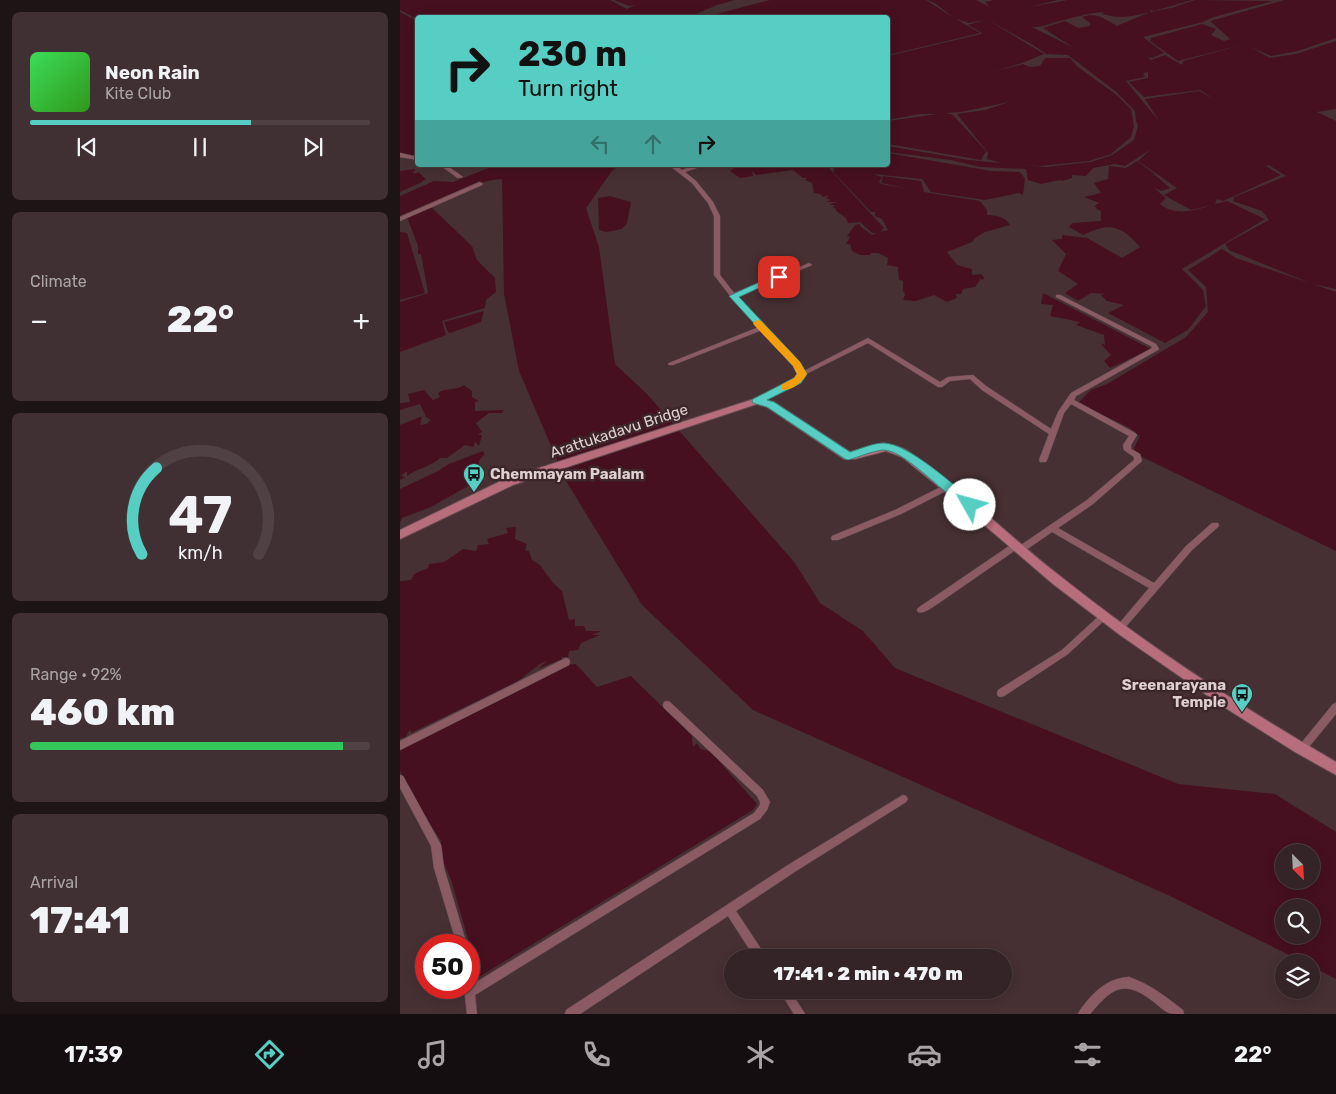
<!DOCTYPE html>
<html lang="en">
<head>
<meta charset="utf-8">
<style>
	body { margin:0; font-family:Rubik,sans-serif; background:#403033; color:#f1f3f6; height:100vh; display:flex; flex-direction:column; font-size:19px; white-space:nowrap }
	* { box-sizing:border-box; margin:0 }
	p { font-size:16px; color:#aaa4a7 }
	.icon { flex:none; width:28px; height:28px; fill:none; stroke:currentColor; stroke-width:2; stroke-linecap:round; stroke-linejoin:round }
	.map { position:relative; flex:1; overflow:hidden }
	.details { display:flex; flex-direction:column; gap:12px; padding:12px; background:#1d1415; width:400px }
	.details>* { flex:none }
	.guide { position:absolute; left:15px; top:15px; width:475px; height:152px; border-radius:5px; box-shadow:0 2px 12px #0003,0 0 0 1px #4f4144; background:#56cec3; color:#111; overflow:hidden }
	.needle { width:32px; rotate:156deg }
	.controls { position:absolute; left:875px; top:844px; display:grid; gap:10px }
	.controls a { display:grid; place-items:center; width:45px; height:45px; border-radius:50%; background:#352427; box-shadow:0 2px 12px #0003,0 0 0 1px #4f4144; font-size:25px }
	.speed { position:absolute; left:15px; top:934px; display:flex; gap:10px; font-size:25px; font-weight:700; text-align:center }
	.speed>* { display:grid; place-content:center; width:65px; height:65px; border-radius:50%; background:#352427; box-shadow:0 2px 12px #0003,0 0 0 1px #4f4144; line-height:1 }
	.speed .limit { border:8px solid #d22; background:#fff; color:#111 }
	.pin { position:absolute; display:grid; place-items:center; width:42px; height:42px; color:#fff; margin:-21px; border-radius:10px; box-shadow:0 2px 8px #0006 }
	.me { position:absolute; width:55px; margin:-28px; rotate:308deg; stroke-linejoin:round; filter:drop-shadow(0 0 4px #0008) }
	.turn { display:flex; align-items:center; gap:18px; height:105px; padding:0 20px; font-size:22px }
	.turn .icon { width:65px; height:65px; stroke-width:2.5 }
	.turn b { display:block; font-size:35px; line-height:42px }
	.lanes { display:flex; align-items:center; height:48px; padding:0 20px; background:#0003; justify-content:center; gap:25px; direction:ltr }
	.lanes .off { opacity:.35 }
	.big { font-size:38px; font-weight:800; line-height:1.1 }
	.details .card { flex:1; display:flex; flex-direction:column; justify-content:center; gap:8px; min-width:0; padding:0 18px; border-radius:8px; background:#403033 }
	.details .dial { align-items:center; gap:0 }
	.dial svg { height:130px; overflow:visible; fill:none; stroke:#4f4144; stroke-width:7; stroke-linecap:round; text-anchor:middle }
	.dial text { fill:#f1f3f6; stroke:none }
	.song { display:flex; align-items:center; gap:15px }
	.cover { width:60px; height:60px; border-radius:8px; background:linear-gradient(135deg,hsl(130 70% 55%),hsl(110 70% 35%)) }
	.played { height:5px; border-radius:2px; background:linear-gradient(90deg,#56cec3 65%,#4f4144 65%) }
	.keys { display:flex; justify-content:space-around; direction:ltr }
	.heat { display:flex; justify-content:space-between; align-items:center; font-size:28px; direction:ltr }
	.charge { height:8px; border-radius:4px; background:linear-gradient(90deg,#34c759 92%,#4f4144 0) }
	.trip { position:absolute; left:324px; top:949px; width:288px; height:50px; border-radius:25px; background:#352427; box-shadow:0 2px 12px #0003,0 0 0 1px #4f4144; font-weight:800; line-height:50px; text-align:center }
	.dock { display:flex; height:80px; justify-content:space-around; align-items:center; background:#150e10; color:#aaa4a7 }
	.dock .icon { width:35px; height:35px }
	.dock .current { color:#56cec3 }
	.dock b { font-size:22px; color:#f1f3f6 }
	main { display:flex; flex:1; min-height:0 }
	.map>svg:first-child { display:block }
</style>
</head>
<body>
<main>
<section class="details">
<div class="card">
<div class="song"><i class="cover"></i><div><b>Neon Rain</b><p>Kite Club</p></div></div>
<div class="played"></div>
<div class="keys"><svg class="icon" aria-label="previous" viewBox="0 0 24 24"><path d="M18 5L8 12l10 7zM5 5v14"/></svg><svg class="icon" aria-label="pause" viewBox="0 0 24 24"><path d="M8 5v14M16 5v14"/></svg><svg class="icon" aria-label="next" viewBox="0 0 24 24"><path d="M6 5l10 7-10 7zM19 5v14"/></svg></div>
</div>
<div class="card"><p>Climate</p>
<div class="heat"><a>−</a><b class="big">22°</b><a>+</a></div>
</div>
<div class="card dial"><svg viewBox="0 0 100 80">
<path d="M14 69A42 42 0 1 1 86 69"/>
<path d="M14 69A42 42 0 0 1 23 16" stroke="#56cec3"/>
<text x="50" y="56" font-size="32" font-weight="700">47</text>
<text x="50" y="72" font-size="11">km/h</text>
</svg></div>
<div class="card"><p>Range · 92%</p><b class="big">460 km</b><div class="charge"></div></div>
<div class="card"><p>Arrival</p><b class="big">17:41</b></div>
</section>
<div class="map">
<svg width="936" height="1014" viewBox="0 0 936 1014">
	<rect width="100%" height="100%" fill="#473034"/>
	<g fill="#461020" fill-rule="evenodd">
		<path d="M0,0H210L227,9L235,5L229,6L214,0H335L317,5L289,17L18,18L17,19L0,10Z"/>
		<path d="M370,0H526L554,18L536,4L528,0H576L590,7L585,2L594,0H658L629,7L668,0H792L754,11L749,9L751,10L750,12C730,17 721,19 702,14L704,12C687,13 672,18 656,22C648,24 641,28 632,27L674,48L643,28L665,21L678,28L690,26V23L682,17C696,12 704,18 717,26L750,12L771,8L795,0L873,1L814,17L803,22L743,37L764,53L752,58L748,57L751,60L765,55L782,65L783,61L845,44L778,61L750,41L751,38L802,24L816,29L811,35L824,41L830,39L810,21L884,0H936V38L898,51L871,56L850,47L870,58L896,54L936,41V109L917,112L936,121V289L913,284L936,292V551L736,454L734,448L740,436L730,428L678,403L691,390L707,384L786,337L808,312L806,287L788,270L822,249L836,258L910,283L829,250L825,244L869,220L862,211L833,201L834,197L886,176L869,165L866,166L881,175L823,201L817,199L815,204L827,201L865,219L782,269L803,290L806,306L788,330L765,343L708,313L724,305L707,301L701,295L705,294L691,293L678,301L665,293L678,284L658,271L666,254L652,240L662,239V235L687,238L722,258L740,247C720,225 710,222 683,235L669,227L672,223L701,221V211L694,208L698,209L694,206L699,203L684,197L701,193L694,183L708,179L709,166L726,168L737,161L755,174L752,176L755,175L770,188L762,191L754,188L766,198L760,204C775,217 796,210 813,205L791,210L764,195L777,188L738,161L751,149L725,166L715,164L693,168L686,176L672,175V178L663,181L660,180L641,184L628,180L626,169L580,167L551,160L488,152V146L569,160L601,163L587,159L588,153L557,114L585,110L609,102L561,112L546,113L553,115L586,151L581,160L488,144V121L537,114H520L488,120V56L581,34L582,33L568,25L585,20L569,23L556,19L580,33L488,55V18H315L317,14ZM588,20L633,45L646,54L668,55L715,91L735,111L736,121L738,126L734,140L712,155L691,162L646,167L622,165L640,166L689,161L711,154L731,137L734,126L731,109L718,96L678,67L670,58H645L640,66L630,67L623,64L595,71L622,63L644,54ZM748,72V78L729,82L744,97L800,90L814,99L799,91L745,99L759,121L726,81L745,77L743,73Z"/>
		<path d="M0,12L17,21V156L0,153Z"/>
		<path d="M488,153L591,171L620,172L625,179L623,195L619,193L585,200L531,192L522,179L473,174L482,177L479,182L481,184L510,189L481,183L483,176L521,181L524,192L580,201L587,210V215C596,215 605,217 610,225L585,232L575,238L572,242L547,252L557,265L572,269V275L581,274L584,277L583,280L579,278L580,280L575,287L563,289L561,294H556L557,298L547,302L534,295L516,301L503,300L505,294L503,291V281L499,280L498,267L487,265L488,258L478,253H471L470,255H460L452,251L450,244H446L450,237L447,236L455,225L460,224V226L472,235L477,233H472L460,222L448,223L446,218L435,210L437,209L432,207L436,206L429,204L438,202H426L431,200L426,198L429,195L423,197L420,194L414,193L412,183L405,180L407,178H403L393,170L356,175L352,170L353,176L340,178L330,171L336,167L356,165H426L484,228L480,232L488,230L482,219L475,216V212H471L433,172L435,169L429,165H488Z"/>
		<path d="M91,165H219L212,171L186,208L199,247L215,364L247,394L395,563L420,603L463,631L495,668L778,784L875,794L936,832V979L911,966V962H903L770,896L353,710L242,605L166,481L119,371L104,294L102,179C72,180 28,206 0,220V196L34,181L53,182L91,167ZM884,852H911V880H884ZM884,908H911V935H884Z"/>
		<path d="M15,169V171L12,172L15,174L18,172L26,179L20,183L0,192V171Z"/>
		<path d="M210,196L231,202L227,223L222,229L206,232L199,230L198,198Z"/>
		<path d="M32,208L72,246L77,260L95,278L96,292L86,300L85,308L42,321L46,335L0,352V302L28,293L21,254H18V246L7,217L23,209Z"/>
		<path d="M0,232L7,233L25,293L0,300Z"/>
		<path d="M643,293L751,349L710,368L704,361L711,355L700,343L705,345L704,335L676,325L680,322L650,316L653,305L641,304Z"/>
		<path d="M84,311L81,322L50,333L48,332L44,322Z"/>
		<path d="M64,385L72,391V397L79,401L75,402V411L104,410L102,413H89L76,423L82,432L78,435H82L79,446L75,442L73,447L65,445L47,458H40C30,467 18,468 7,476V471L1,476L6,477L0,480V425L20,417H22L20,425L26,424L31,420L26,417L20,404L0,410V403L10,402L8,394L24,390L33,400L40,397L38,393C46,387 57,391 64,385Z"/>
		<path d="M83,451L85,457L83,455L79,461L78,473L84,477L31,507L2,518L0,523V489L38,471L49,464Z"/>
		<path d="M116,527L115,539L127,544L125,550L129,551L132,560L140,565L153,583L162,591L169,620L175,619V626H184L186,631H201L192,635H200L181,643L178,650L169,651L168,657H161L162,659L138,669L147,661L140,664L117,682L11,733L10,729L6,737L0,739V581L11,580L14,574L28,568L29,564L44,562L63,549L76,551L78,545L89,544L87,539L108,533L106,528Z"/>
		<path d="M176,664L197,687L231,676L292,736L293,747L297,743L301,749L310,751L357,804L353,810L79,977L51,880L40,854L41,841L12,797L0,771V750L137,681L138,677L157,672L161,665Z"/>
	</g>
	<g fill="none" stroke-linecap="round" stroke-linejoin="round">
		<g stroke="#624d50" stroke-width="1">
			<g id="street">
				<path d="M0,153L18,157V160L0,157Z"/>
				<path d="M40,165H46L63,177L58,178Z"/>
				<path d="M269,165H275L282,170L297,165H305L285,172L296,181L313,202L320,216V275L334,293L407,264L409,263L412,265L337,297L399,363L404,371L468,338L540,382L548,377L573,375L586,386L651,429L658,412L671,393L752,348L751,346L656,297V295H660L756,344L759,349L758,350L676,396L674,400L735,433L737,435L731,445V449L740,454L742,461L693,504L658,528L754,583L786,546L812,523H818L819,525L818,527L792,550L723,630L720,631L717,630L716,628L717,626L749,588L652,532L623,552H617V549L536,605C531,608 524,614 518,612L517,610L518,608L612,544H618V547L687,500L734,460V457L724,450L723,445L729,436L671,404L664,413L647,460L646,462H640L639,460L649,434L582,390L570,379L550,381L542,387H538L468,343L404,375L400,382L357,403L354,401L355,399L396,378L399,374L394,365L362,330L273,365H269L268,364L269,363L359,327L331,297L314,275V216L308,203L292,183Z"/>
				<path d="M80,182L83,184L82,185L0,221V217Z"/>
				<path d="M547,484L550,485L551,487L550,489L501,514L438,540H432L431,538L432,536L495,510Z"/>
				<path d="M704,613L707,614L708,616L707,618L668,654L604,696L601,697L598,696L597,693L598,690L662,650L701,614Z"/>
				<path d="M166,658L169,659L170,662L169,665L0,750V741Z"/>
				<path d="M267,701L270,702L363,790L370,802L367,810L360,819L75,995L77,1014H67L64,988H69V981L73,982V984L354,813L360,805V802L357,796L264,708L263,705L264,702Z"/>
				<path d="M936,703V714L904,753L901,754L898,753L896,750L898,747L933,704Z"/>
				<path d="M0,775L3,776L41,845L44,868L67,945H57L34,868L31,846L0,788Z"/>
				<path d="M503,795L506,796L508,799L506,802L396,871L336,911L367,958H355L328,916L180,1014H165L166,1010L388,865Z"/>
				<path d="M729,977C750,984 766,997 783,1010L784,1014C780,1014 773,1014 769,1013C762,1010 756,1003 750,999C721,978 710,991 690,1014H678C680,1009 684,1005 687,1001C699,987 711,978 729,977Z"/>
				<path d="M379,990H390L405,1014H394Z"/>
			</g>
		</g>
		<g stroke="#624d50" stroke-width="2">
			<path id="secondary" d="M357,398L374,402L450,452C470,448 485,439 504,449C515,455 525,465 535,472C578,504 617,543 660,576C746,645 840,706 936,762V775L895,752L824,707L720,635L653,584L554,499L502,457L486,451L455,459H444L367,407L357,404L113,485L0,539V530L105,479Z"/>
		</g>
		<use href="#street" fill="#8b5b64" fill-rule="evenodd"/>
		<use href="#secondary" fill="#b86d7c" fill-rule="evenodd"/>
	</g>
	<path fill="#56cec3" stroke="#38867f" d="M375,275H379L383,277L339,297L400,362L407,374L401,383L367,400L374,402L450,452C460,449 473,443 484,443C509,444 554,485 574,502L575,505L574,508C558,512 508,449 483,450C472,451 459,457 448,460L445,459L367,407L353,403L352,401L353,399L394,378L397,374L393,366L329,296Z"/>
	<path fill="#f59e0b" d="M357,320L361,321L400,362L407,374C401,383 392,391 381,390V385L394,378L397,374L393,366L354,325L353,323Z"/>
	<defs>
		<g id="bus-pin" transform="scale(1.125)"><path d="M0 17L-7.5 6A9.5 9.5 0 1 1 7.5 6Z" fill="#56cec3" stroke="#3d262a"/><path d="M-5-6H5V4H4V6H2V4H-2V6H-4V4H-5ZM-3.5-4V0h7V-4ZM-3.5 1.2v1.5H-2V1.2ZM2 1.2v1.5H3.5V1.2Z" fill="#111"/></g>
	</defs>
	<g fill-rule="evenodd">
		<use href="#bus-pin" x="74" y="474"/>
		<use href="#bus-pin" x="842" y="694"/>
	</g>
	<g text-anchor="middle" stroke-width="5" stroke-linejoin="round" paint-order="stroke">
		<g font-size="15" fill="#decfd1" stroke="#3d262a">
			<text transform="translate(219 431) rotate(-18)" y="5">Arattukadavu Bridge</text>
		</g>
		<g font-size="15" font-weight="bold" fill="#decfd1" stroke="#3d262a" text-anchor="start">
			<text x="90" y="479">Chemmayam Paalam</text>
			<text x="826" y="690" text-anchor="end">Sreenarayana<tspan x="826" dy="17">Temple</tspan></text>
		</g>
	</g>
</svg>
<div class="controls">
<a><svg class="needle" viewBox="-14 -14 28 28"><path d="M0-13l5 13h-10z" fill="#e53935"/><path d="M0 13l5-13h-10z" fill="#aaa4a7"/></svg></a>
<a><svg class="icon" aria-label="search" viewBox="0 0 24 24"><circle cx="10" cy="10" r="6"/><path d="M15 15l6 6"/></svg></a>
<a><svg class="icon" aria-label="layers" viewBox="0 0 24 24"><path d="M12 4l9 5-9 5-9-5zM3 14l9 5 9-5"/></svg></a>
</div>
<div class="speed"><div class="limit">50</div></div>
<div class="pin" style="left:379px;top:277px;background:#d93025"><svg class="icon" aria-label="arrive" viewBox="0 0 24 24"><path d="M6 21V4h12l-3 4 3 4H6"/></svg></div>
<svg class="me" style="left:570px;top:505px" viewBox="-20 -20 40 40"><circle r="19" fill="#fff"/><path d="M0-13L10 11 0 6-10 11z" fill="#56cec3"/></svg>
<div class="trip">17:41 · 2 min · 470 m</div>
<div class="guide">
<div class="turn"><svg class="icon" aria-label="right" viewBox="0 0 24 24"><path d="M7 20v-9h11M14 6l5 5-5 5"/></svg><div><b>230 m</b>Turn right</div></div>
<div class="lanes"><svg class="icon off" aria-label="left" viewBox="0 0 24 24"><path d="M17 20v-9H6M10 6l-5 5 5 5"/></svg><svg class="icon off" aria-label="ahead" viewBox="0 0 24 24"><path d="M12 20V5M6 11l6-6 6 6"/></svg><svg class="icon" aria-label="right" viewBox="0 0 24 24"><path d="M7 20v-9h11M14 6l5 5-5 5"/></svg></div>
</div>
</div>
</main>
<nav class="dock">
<b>17:39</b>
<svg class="icon current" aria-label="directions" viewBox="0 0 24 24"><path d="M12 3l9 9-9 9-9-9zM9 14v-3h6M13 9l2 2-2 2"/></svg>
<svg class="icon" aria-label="music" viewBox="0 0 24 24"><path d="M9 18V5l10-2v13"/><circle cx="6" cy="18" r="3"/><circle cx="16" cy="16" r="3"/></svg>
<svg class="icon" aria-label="phone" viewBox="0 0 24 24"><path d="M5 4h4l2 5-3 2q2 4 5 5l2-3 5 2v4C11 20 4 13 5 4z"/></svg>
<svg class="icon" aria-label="climate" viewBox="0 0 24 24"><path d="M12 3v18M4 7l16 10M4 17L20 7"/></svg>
<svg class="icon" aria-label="car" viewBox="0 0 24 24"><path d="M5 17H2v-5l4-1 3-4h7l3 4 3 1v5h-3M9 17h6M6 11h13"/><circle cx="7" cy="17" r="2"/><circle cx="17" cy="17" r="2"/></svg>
<svg class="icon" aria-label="filters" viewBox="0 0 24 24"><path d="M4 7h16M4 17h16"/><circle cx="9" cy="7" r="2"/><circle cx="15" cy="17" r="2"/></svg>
<b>22°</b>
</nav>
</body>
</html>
